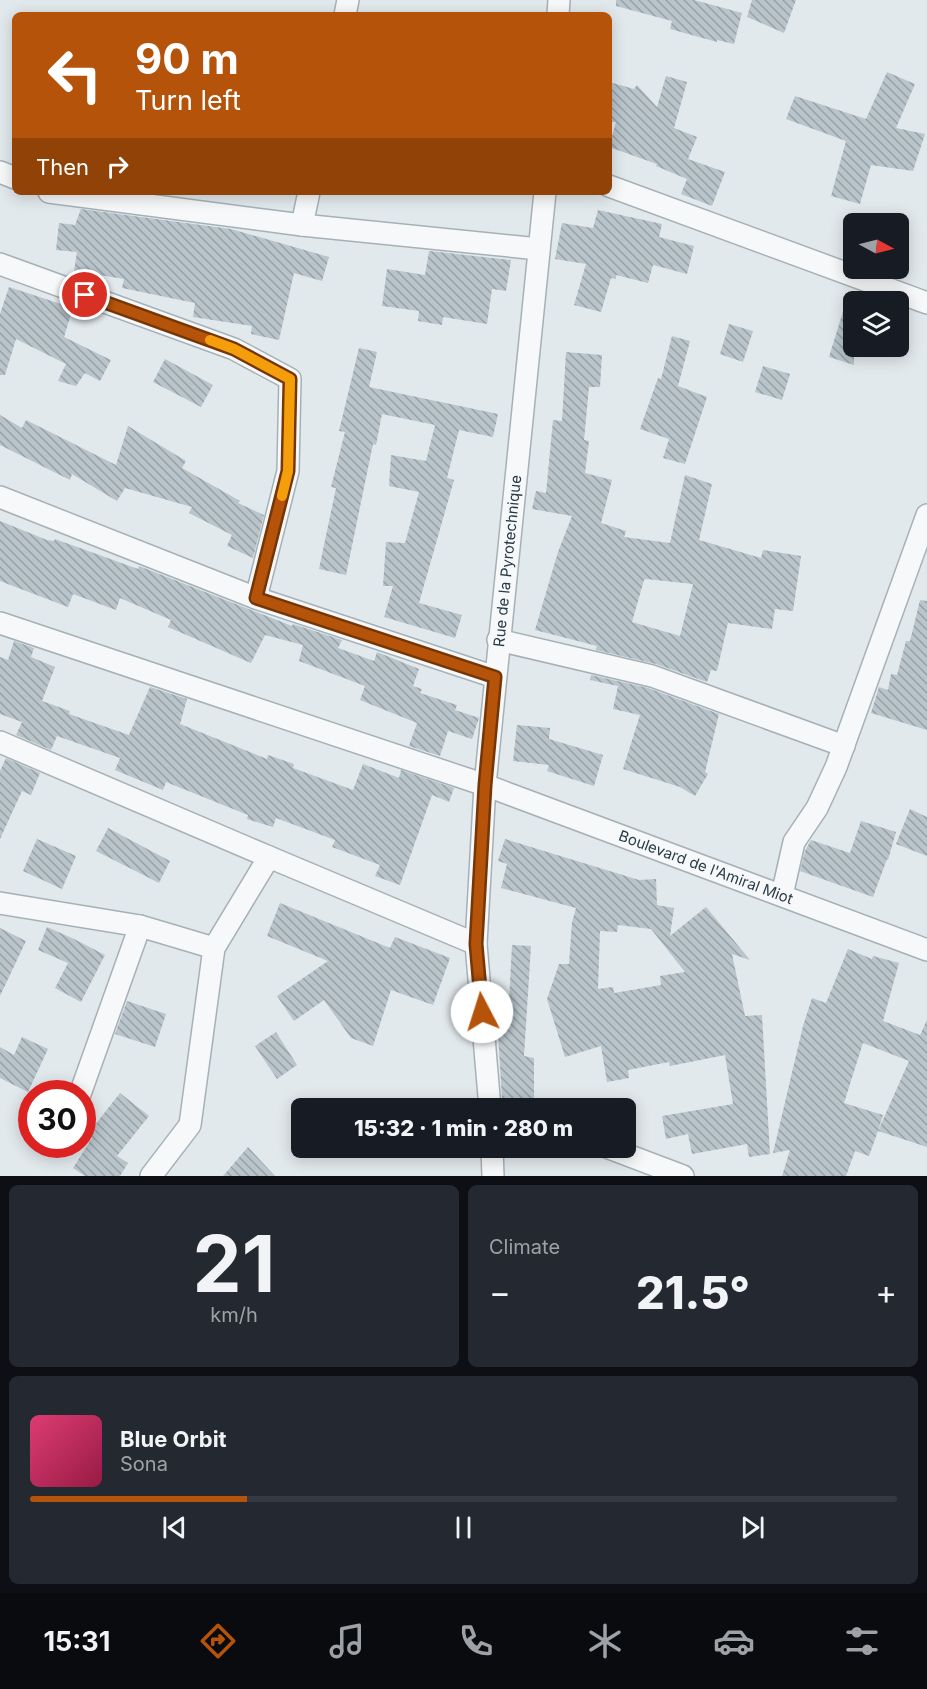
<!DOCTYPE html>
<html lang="en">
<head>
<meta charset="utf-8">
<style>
	body { margin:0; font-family:Inter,sans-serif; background:#242831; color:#f1f3f6; height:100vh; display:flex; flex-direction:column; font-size:22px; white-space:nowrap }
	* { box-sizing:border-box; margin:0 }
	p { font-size:20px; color:#9ea1a6 }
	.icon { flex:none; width:33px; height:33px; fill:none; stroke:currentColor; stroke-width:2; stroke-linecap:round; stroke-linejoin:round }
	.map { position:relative; height:1176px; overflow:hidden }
	.drawer { display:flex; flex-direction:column; gap:9px; padding:9px; background:#0d0f14; flex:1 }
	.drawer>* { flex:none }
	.top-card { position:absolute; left:12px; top:12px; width:600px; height:183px; border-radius:9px; box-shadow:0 3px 15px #0003; background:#b45309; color:#fff; overflow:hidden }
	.needle { width:39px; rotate:97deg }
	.tools { position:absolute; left:843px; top:213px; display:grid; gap:12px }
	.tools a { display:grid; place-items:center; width:66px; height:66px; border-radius:9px; background:#171b24; box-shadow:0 3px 15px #0003; font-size:30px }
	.speed { position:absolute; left:18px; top:1080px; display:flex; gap:12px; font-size:30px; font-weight:700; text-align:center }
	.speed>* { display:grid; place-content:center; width:78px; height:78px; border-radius:50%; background:#171b24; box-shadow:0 3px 15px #0003; line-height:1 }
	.speed .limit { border:9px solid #d22; background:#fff; color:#111 }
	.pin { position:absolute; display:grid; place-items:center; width:51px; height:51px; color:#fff; margin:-26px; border:3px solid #fff; border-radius:50%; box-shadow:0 2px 6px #0007 }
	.me { position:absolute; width:66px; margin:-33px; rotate:355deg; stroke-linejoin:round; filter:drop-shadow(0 0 4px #0008) }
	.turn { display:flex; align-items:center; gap:21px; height:126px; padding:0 24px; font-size:27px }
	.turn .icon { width:78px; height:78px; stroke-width:2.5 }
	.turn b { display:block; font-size:42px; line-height:51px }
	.then { display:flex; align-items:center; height:57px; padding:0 24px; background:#0003; gap:12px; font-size:22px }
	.big { font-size:45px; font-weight:800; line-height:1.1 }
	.drawer .card { flex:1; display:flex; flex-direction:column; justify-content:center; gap:9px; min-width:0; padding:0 21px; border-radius:9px; background:#242831 }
	.drawer .dial { align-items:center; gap:0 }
	.dial b { font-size:78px; line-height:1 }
	.song { display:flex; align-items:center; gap:18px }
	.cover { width:72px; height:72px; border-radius:9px; background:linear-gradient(135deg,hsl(340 70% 55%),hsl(340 70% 35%)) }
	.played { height:6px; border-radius:3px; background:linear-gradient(90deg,#b45309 25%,#363941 25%) }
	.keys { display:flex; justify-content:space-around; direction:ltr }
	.heat { display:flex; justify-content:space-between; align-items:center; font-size:33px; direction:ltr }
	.drawer .tiles { flex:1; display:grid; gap:9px; grid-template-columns:1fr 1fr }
	.card:last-child { grid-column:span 2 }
	.trip { position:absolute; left:291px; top:1098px; width:345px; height:60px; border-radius:9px; background:#171b24; box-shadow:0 3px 15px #0003; font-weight:800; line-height:60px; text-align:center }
	.tab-bar { display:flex; height:96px; justify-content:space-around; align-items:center; background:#090b0e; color:#9ea1a6 }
	.tab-bar .icon { width:42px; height:42px }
	.tab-bar .current { color:#b45309 }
	.tab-bar b { font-size:27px; color:#f1f3f6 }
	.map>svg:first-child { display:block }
</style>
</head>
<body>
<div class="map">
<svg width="927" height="1176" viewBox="0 0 927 1176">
	<defs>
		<pattern id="building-back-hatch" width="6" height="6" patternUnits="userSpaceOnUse" patternTransform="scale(1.5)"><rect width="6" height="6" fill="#b9c4cb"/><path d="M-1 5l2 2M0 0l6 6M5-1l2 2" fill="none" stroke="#96a0a7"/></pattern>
	</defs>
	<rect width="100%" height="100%" fill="#e2e9ec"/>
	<g fill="url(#building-back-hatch)" fill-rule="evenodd">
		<path d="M616,0H694L742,13L734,44L717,40V42L670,29L672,21L616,6Z"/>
		<path d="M752,0H796L784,33L747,17Z"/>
		<path d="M887,72L915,84L896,128L925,134L913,171L871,165L860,204L831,196L846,141L786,119L795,96L866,119Z"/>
		<path d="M666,76L687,82L674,128L697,137L688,159L725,172L712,206L681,194L687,179L656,166L657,164L609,147L616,122H609V82L634,89L637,85L657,107Z"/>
		<path d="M81,209L231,229L329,257L322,281L294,273L279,340L251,334L252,326L193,317L195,303L122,288L124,279L74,271L77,252L56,250L59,223L75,225Z"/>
		<path d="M598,210L662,224L659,237L694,246L687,274L653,265L648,283L616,275V279L611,278L601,312L574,305L586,264L555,259L562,223L593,228Z"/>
		<path d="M429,251L511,260L506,291L492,289L487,324L443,317L442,325L418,321L419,311L382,306L387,269L425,275Z"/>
		<path d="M9,287L73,308L64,337L111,360L100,381L85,373L76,386L58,381L66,364L16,339L5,375H0V314Z"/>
		<path d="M849,292L854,293V365L829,357Z"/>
		<path d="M729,324L753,331L743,362L720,354Z"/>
		<path d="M672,336L690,341L678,386L707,397L685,464L663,458L669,439L640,429L658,378L661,379Z"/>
		<path d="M359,348L377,352L369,387L498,414L493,437L459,430L447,478L454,480L419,603L462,615L455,638L384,617L393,586H383L386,542L405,543L419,492L389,486L391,455L426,461L435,425L382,414L376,445L373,444L346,575L319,569L336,488L331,487L345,432L339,431Z"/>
		<path d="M566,352L602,355L600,387H589L584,440L589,441L585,473L612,480L601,523L626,531L624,537L670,543L685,475L712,484L699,540L761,558L763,550L801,556L793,611L775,609L772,629L728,623L717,671L711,670L707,682L656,664L596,650L597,646L535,630L558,552L572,516L532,509L536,491L546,493L553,420L562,421ZM646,579L693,584L680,636L632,622L644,580Z"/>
		<path d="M165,359L213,385L201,407L153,382Z"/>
		<path d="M763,366L790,374L782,400L755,392Z"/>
		<path d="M0,415L22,428L26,420L116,465L128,426L186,461L182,468L240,501L238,503L264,515L253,558L227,546L232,535L189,513L192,507L125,488L117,501L72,474L70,480L0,445Z"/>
		<path d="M0,521L47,540L54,541L55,539L138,569L139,566L292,626L293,624L342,640L338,648L374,661L377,652L419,669L413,686L422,689L420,693L457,705L455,710L479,718L472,739L448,731L440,756L409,746L417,723L360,700L365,686L299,661L303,645L265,635L251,663L168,627L171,620L120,598L116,610L73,594L68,607L0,581Z"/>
		<path d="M920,600L927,601V730L871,713L879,687L888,690L891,674L897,675L906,641H910Z"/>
		<path d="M14,641L34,648L31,657L55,667L42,701L70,711L69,714L129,735L150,687L187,699L180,724L267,759L268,755L294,764L293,768L353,790L363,764L399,778L401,770L454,788L449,802L432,795L400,885L375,876L380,865L332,847L335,840L276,818L273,827L247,819L248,815L166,782L163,790L115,770L120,758L57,736L51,750L16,735L22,722L0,714V657L8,660Z"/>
		<path d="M591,675L648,688L719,714L705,772L708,774L695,796L680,787L623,769L640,715L613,709L618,686L590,680Z"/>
		<path d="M517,725L550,728L549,739L603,755L594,786L547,771L549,765L513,761Z"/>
		<path d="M6,758L40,773L31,795L22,791L0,839V771Z"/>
		<path d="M910,809L927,817V856L896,844Z"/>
		<path d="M861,821L896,832L888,860L887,859L873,897L800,871L805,851L811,840L850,853Z"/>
		<path d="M108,828L170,861L159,883L96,851Z"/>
		<path d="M37,839L76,856L62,889L23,871Z"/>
		<path d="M505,839L639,880L656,879L657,905L674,908L670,936L706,907L750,960L732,954L745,1016L762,1015L770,1154L749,1157L747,1144L692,1154L688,1134L666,1139L662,1116L733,1104L725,1055L670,1066L669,1062L628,1070L629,1078L607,1082L601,1046L565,1057L547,999L559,964H569L572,922L576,908L501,888L507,864L498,861ZM618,925L651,929L685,972L660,976L661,985L614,993L613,987L598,989L600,931L617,932Z"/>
		<path d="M280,903L390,948L395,937L450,958L433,1005L391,990L373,1046L351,1038L324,1000L294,1021L277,996L328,961L267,936Z"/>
		<path d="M47,927L74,939L105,955L81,1002L55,988L68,963L38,950Z"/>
		<path d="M0,928L26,941L0,996Z"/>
		<path d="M512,945L531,946L524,1056L534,1058V1107L502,1098L497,1017L508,1020Z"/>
		<path d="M848,949L872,959L873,956L899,963L883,1021L920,1035L927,1020V1147L878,1131L869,1156L855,1151L846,1176H782L790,1150L773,1153L803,1026L812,998L826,1003ZM863,1043L909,1061L878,1131L883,1115L844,1103Z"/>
		<path d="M127,1001L166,1014L155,1047L115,1034Z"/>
		<path d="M276,1032L297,1065L277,1079L255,1046Z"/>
		<path d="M22,1037L48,1049L28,1092L0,1078V1047L14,1055Z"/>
		<path d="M120,1093L149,1116L117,1156L128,1163L120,1176H85L73,1168L92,1138L87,1135Z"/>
		<path d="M248,1147L275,1176H223Z"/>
	</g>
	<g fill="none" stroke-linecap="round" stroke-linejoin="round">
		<g stroke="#a6b1b7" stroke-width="24">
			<g id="street">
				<path d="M345,15L348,0"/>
				<path d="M558,15L559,0"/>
				<path d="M0,172L15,178"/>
				<path d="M609,186L927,303"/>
				<path d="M49,192L302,225L539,249"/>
				<path d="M302,225L309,192"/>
				<path d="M0,264L234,349L290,379L288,471L256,598"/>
				<path d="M0,497L256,598L495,677"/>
				<path id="s1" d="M0,623L485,785L927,950"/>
				<path d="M498,640L652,676L844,746"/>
				<path d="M0,742L269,857"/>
				<path d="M782,895L794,842L817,808L836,767L927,515"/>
				<path d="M0,903L140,926L214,948"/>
				<path d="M80,1094L140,926"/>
				<path id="s2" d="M490,1108L476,944L485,785L545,192"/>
				<path d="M492,1148L493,1176"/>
				<path d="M609,1148L683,1176"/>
				<path d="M151,1176L190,1125L214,948L269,857L476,944"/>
			</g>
		</g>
		<use href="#street" stroke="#f6f8fa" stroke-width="21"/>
	</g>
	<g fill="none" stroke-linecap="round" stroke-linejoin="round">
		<g stroke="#753606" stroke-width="15">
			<path id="route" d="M85,295L234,349L290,379L288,471L256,598L495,677L485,785L476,944L482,1012"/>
		</g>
		<use href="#route" stroke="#b45309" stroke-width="10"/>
		<path stroke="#f59e0b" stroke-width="10" d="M210,340L234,349L290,379L288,471L282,496"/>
	</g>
	<g text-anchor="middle" stroke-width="5" stroke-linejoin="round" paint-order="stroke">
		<g font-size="15" fill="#283b46" stroke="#f2f7f9">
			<text dy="5" stroke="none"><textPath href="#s2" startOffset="549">Rue de la Pyrotechnique</textPath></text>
			<text dy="5" stroke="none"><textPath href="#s1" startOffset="747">Boulevard de l'Amiral Miot</textPath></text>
		</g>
	</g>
</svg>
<div class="tools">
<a><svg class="needle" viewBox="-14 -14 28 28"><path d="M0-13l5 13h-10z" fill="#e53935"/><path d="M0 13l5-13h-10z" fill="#9ea1a6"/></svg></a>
<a><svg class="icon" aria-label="layers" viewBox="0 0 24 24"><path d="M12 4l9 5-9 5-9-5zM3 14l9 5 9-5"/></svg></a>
</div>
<div class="speed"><div class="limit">30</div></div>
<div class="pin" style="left:85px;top:295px;background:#d93025"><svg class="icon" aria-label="arrive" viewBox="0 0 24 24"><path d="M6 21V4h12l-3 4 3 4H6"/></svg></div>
<svg class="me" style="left:482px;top:1012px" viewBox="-20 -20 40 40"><circle r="19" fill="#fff"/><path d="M0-13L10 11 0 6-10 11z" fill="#b45309"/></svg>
<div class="trip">15:32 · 1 min · 280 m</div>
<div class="top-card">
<div class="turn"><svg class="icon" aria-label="left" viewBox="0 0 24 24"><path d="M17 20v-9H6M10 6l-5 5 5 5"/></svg><div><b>90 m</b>Turn left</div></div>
<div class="then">Then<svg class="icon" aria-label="right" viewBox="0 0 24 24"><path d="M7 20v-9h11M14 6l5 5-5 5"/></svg></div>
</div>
</div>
<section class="drawer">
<div class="tiles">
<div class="card dial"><b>21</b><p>km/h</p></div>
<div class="card"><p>Climate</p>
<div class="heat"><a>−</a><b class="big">21.5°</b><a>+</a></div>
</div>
<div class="card">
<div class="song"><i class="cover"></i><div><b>Blue Orbit</b><p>Sona</p></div></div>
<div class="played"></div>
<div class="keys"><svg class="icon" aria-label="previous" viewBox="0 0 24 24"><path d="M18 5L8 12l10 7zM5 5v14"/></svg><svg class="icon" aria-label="pause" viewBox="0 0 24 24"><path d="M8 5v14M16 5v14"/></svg><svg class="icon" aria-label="next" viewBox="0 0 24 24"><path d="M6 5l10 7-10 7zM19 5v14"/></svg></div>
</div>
</div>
</section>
<nav class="tab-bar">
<b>15:31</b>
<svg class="icon current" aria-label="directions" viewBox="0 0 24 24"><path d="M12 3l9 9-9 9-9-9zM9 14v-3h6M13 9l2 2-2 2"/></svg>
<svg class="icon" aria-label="music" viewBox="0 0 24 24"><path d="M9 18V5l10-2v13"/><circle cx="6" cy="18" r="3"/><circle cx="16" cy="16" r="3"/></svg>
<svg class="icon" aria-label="phone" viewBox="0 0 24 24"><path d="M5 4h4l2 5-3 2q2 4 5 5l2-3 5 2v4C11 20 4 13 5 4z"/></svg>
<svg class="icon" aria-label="climate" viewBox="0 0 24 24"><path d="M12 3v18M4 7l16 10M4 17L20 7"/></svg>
<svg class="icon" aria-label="car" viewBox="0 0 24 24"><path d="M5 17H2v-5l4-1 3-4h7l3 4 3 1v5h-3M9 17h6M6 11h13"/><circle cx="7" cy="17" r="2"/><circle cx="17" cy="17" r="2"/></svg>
<svg class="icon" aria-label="filters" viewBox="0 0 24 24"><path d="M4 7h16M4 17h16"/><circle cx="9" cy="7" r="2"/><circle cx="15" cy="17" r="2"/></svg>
</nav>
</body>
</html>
